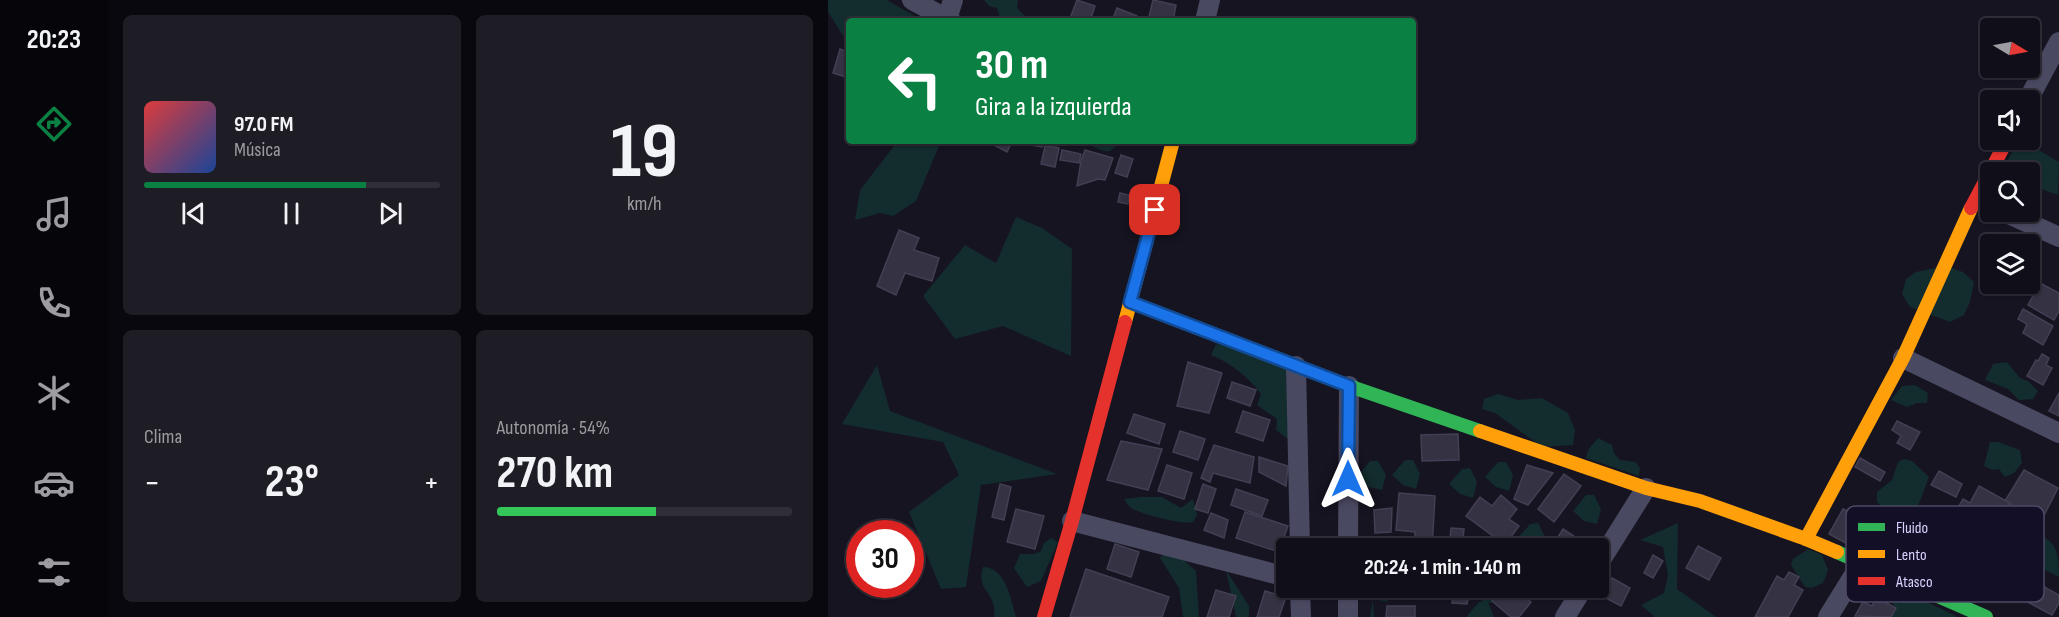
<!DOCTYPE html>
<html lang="es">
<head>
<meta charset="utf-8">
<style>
	body { margin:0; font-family:"Sofia Sans Condensed",sans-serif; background:#1e1d26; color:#f1f3f6; height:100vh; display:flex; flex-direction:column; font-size:22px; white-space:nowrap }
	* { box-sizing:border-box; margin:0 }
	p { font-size:20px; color:#9c9ca2 }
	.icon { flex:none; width:33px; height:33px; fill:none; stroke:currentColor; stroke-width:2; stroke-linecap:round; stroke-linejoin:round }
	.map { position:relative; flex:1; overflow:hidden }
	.sheet { display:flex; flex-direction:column; gap:15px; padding:15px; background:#09080e; width:720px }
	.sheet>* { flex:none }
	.guide { position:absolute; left:18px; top:18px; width:570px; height:126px; border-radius:6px; box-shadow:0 2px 4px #0004,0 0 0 2px #302f38; background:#0b8043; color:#fff; overflow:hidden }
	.needle { width:39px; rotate:100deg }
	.fabs { position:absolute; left:1152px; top:18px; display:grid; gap:12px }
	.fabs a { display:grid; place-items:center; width:60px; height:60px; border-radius:6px; background:#100f19; box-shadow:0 2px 4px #0004,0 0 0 2px #302f38; font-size:30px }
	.speed { position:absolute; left:18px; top:520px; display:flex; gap:12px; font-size:30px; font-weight:700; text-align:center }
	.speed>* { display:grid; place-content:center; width:78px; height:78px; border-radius:50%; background:#100f19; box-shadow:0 2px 4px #0004,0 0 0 2px #302f38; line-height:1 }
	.speed .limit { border:9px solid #d22; background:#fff; color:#111 }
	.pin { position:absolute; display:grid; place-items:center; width:51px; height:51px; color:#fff; margin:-26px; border-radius:12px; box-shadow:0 3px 9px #0006 }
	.me { position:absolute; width:66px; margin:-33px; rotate:0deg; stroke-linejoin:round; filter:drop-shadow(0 0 4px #0008) }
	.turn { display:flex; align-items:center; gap:21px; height:126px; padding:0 30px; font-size:27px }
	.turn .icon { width:78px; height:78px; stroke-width:2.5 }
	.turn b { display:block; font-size:42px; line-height:51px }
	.big { font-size:45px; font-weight:700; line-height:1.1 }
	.sheet .tile { flex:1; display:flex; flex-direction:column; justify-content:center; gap:9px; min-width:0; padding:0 21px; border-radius:9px; background:#1e1d26 }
	.sheet .dial { align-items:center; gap:0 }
	.dial b { font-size:78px; line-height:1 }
	.song { display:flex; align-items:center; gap:18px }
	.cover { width:72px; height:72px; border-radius:9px; background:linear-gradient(135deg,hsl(0 70% 55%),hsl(220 70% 35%)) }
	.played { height:6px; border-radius:3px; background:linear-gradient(90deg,#0b8043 75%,#302f38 75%) }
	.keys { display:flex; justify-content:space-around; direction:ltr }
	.heat { display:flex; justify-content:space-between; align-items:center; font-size:33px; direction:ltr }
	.charge { height:9px; border-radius:4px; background:linear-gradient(90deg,#34c759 54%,#302f38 0) }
	.sheet .tiles { flex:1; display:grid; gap:15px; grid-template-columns:repeat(2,1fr) }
	.trip { position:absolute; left:448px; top:538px; width:333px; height:60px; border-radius:6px; background:#100f19; box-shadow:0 2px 4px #0004,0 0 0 2px #302f38; font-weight:700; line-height:60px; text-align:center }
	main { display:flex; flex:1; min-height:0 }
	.dock { display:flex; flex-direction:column; width:108px; justify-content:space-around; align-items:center; background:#06060a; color:#9c9ca2 }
	.dock .icon { width:42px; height:42px }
	.dock .on { color:#0b8043 }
	.dock b { font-size:27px; color:#f1f3f6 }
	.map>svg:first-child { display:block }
</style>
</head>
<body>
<main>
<nav class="dock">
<b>20:23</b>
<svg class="icon on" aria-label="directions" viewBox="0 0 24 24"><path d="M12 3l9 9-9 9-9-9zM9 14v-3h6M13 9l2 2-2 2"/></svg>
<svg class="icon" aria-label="music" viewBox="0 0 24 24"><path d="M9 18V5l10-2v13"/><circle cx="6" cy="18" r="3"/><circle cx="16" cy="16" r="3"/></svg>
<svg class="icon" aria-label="phone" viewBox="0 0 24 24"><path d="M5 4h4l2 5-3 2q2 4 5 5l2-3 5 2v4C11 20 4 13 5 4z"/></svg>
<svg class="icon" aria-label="climate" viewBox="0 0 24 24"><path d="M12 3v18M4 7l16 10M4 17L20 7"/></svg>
<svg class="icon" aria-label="car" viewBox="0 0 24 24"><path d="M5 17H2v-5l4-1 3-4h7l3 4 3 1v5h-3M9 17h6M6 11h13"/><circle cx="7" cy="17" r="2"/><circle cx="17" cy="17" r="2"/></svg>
<svg class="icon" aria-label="filters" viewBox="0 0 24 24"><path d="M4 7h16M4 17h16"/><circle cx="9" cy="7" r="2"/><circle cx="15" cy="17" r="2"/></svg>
</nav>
<section class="sheet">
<div class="tiles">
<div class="tile">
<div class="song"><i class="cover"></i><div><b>97.0 FM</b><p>Música</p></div></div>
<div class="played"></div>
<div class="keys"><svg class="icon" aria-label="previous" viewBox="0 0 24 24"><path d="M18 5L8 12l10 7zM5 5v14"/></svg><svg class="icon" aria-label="pause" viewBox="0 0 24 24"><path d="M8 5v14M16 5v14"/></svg><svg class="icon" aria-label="next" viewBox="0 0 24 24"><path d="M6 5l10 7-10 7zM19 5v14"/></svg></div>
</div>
<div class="tile dial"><b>19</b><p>km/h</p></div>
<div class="tile"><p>Clima</p>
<div class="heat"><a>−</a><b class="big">23°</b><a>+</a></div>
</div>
<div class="tile"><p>Autonomía · 54%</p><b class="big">270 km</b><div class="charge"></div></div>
</div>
</section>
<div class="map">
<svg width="1231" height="617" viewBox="0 0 1231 617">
	<rect width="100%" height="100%" fill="#161421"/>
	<g fill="#132c2d">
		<path d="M0,0H59L95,21H21V45L0,12Z"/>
		<path d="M156,0H190L189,8L202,21H173L169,8L161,6Z"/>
		<path d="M70,141H113L88,201L65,216L52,213L27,220L32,190Z"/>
		<path d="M251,141H287L288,146L282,151H276Z"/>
		<path d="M1190,141L1200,144L1231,162L1230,195L1202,185V172H1186L1177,165Z"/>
		<path d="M188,217L214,228L244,249L243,356L175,326L127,339L95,296L137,245L168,263Z"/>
		<path d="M1117,266L1135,272L1146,282L1142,302L1136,315L1122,322L1082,307L1074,294L1078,279L1088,272Z"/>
		<path d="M388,344L461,363V440L448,430L449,419L429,405L433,394C419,376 404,364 383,355Z"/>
		<path d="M1179,362L1192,378L1200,381L1210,391L1205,399L1191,400L1180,389L1157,380L1165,364Z"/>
		<path d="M49,365L62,411L229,474L153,485L138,587L113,589L81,512L131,475L115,442L14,424Z"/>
		<path d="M1087,385L1100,393L1099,403H1089L1079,407L1063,400L1074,386Z"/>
		<path d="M670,394L690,400L714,398L740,413L747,430L745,445L714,447L667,413L654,409L656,399Z"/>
		<path d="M770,438L784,445L786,453L792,460L808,462L812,468L811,476L758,458L760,450Z"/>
		<path d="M1162,442H1170L1192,450L1194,463L1186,473L1177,477L1171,469L1165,470L1156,466Z"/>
		<path d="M1076,459L1084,461L1101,477L1090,506L1078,521L1055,508L1049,502V492L1064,480L1070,462Z"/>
		<path d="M577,460H585L592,474L588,489L575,485L564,475Z"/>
		<path d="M542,461H550L558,475L554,490L540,487L529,477Z"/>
		<path d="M670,462H678L685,475L681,491L668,487L657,477Z"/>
		<path d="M642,468L649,482L645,498L632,494L621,484L634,469Z"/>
		<path d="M758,495H766L773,509L769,524L756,521L745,511Z"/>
		<path d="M313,497H334L353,508L365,499L369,515L365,522C355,525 310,514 302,507C300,505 298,502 296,499Z"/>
		<path d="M710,523L717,537L714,549H700L689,539L702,524Z"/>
		<path d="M850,523L849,589L888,617H827L813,605L836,593L840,575L835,547L812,540Z"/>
		<path d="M1200,534C1229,536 1231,552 1231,577L1209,566L1197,565L1188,578L1174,582L1161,572L1174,557H1183L1187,543Z"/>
		<path d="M223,538L230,542L213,581L199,587L186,568L192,554H206L213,551L216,543Z"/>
		<path d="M340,546L368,571L371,617H355L351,588L332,558Z"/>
		<path d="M980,549L994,555L1000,570L995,583L984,588L977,587L963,565L965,559Z"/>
		<path d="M155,567C178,567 183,600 188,617H166C170,592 147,592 155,567Z"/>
		<path d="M398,570L421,606V617H408Z"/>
		<path d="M1041,574L1130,617H1063L1068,608L1063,601L1037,596L1034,587Z"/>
		<path d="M535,588H562L559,602L545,599L546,617H542L545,599Z"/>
		<path d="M640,588H668L664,603L660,602L666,617H638L651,602L655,601L651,599Z"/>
	</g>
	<g fill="#343243" stroke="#433f54" stroke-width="1.5">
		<path d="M249,0L267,6L262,21H241Z"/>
		<path d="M325,0L348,5L345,21H320Z"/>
		<path d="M289,8L309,16L307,21H284Z"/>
		<path d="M12,49L21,53V78L5,73Z"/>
		<path d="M163,141H184L179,152L162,143Z"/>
		<path d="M203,141H229L228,146L217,143L214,147L202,145Z"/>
		<path d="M217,146L231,148L227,167L213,164Z"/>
		<path d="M234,150L253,154L251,163L232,160Z"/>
		<path d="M257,150L285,158L277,180L270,179L249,186L253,161Z"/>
		<path d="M293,155L305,159L299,177L287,173Z"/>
		<path d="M292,193L301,195L300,204L290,202Z"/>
		<path d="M71,230L91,238L86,250L111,258L104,281L77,273L68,295L49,286Z"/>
		<path d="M1212,283L1231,293V311L1226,320L1200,305Z"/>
		<path d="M1195,309L1225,326L1215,345L1195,333L1199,324L1190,319Z"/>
		<path d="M1214,354L1221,358L1218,365L1224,368L1215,385L1199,376L1208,360L1210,361Z"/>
		<path d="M360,362L394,373L381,413L349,406Z"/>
		<path d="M404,382L428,390L422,406L399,398Z"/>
		<path d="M1231,393V416L1221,411Z"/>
		<path d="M415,411L442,420L435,441L408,432Z"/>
		<path d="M306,414L337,424L331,444L299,433Z"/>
		<path d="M1069,421L1092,432L1082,450L1069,443L1073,436L1064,430Z"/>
		<path d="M352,431L377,439L370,460L345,452Z"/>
		<path d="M630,434L631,460L594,461L593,435Z"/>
		<path d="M293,441L334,449L320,490L279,480Z"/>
		<path d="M386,445L426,457L422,483L385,473L382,482L373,478Z"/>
		<path d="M431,457L460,466L458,486L431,472Z"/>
		<path d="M1032,458L1057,472L1052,481L1027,467Z"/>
		<path d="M339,465L364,473L356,499L330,491Z"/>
		<path d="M699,465L725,473L700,505L686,499Z"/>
		<path d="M1196,470L1230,488L1213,521L1177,501Z"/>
		<path d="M1111,471L1134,484L1128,497L1103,485Z"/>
		<path d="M736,474L753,486L726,522L710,509Z"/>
		<path d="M172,484L183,487L176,520L164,517Z"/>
		<path d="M375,484L388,489L380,513L367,509Z"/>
		<path d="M1151,486L1182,503L1166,534L1127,513L1135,499L1142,503Z"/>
		<path d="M408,489L440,500L434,516L403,505Z"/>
		<path d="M571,493L607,496L604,549H586L587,532L568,530Z"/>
		<path d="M673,495L689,509L681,519L691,526L677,545L638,516L652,497L664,506Z"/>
		<path d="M564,508L563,532L547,533L546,510Z"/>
		<path d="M188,509L216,516L207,549L179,542Z"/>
		<path d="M1015,509L1037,519L1023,546L1001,534Z"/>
		<path d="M417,512L460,526L451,552L408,538Z"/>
		<path d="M383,513L400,520L396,538L376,530Z"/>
		<path d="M623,528L636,529L634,549H621Z"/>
		<path d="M735,529L752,540L747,549H730L725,545Z"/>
		<path d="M287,544L311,552L303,577L279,569Z"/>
		<path d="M870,546L893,558L881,580L858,568Z"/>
		<path d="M825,555L835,561L825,578L816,573Z"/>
		<path d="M258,569L341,597L334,617H242Z"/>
		<path d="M961,572L971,577L966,585L975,590L960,617H927L949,576L956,580Z"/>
		<path d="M784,578L802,588L793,606L774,596Z"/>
		<path d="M1202,579L1231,595V603L1224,615L1192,598Z"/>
		<path d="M566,588H597V592Z"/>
		<path d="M626,588H642L639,604L624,603Z"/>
		<path d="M675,588H686L703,602L691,617H683L664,601Z"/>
		<path d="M388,590L408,596L401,617H379Z"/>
		<path d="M437,591L458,597L451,617H429Z"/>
		<path d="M1048,597L1068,608L1063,617L1027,616L1035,602L1044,606Z"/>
		<path d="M559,606H587V617H558Z"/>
	</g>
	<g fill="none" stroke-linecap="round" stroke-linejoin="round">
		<g stroke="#4a4962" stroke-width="20">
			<path d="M84,0L123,21"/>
			<path d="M119,19L125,0"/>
			<path d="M377,21L382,0"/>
			<path d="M1200,100L1231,42"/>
			<path d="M1176,212L1231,237"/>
			<path d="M1075,358L1231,433"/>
			<path d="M468,366L472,549"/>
			<path d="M244,521L459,577"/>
			<path d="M520,549L521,386"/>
			<path d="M771,563L818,488"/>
			<path d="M472,588L473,617"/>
			<path d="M520,617V588"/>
			<path d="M737,617L755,588"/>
			<path d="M1000,617L1034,562"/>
		</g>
		<g stroke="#30b455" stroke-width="14">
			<path d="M302,302L521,386L652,431"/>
			<path d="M1009,552L1158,617"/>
		</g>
		<g stroke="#ff9f0a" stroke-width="14">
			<path d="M297,322L345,141"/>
			<path d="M652,431L818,488L872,501L978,539L1009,552"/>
			<path d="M978,539L1075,358L1143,208"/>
		</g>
		<g stroke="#e5322d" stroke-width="14">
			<path d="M1143,208L1179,140"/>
			<path d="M216,617L244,521L297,322"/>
		</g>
	</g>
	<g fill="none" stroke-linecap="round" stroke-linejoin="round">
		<g stroke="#114b97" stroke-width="15">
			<path id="route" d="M327,210L302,302L521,386L520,479"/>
		</g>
		<use href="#route" stroke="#1a73e8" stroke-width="10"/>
	</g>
	<rect x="1018" y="506" width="198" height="96" rx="9" fill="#130f26" stroke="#4e4a67" stroke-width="1.5"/>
	<rect x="1030" y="523" width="27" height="8" fill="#30b455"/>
	<rect x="1030" y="550" width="27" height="8" fill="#ff9f0a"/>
	<rect x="1030" y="577" width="27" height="8" fill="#e5322d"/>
	<g font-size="16" fill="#d9d4ff">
		<text x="1068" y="533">Fluido</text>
		<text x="1068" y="560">Lento</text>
		<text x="1068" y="587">Atasco</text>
	</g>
</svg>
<div class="fabs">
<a><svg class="needle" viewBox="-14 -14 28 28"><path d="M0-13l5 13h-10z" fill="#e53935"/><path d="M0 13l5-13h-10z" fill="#9c9ca2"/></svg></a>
<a><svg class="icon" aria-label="sound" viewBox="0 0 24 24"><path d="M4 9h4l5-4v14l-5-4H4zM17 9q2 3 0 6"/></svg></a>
<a><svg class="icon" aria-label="search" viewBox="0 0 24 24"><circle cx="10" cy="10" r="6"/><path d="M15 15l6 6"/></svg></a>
<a><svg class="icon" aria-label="layers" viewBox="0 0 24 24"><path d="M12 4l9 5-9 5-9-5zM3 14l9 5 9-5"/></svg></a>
</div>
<div class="speed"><div class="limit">30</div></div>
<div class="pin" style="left:327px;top:210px;background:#d93025"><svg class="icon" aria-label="arrive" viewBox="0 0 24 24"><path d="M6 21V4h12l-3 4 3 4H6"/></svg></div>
<svg class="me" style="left:520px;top:479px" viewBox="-20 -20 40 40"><path d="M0-17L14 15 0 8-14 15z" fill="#1a73e8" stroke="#fff" stroke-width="4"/></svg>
<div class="trip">20:24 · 1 min · 140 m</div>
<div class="guide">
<div class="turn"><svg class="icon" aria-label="left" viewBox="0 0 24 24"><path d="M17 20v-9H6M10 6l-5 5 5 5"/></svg><div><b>30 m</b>Gira a la izquierda</div></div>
</div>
</div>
</main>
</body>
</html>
